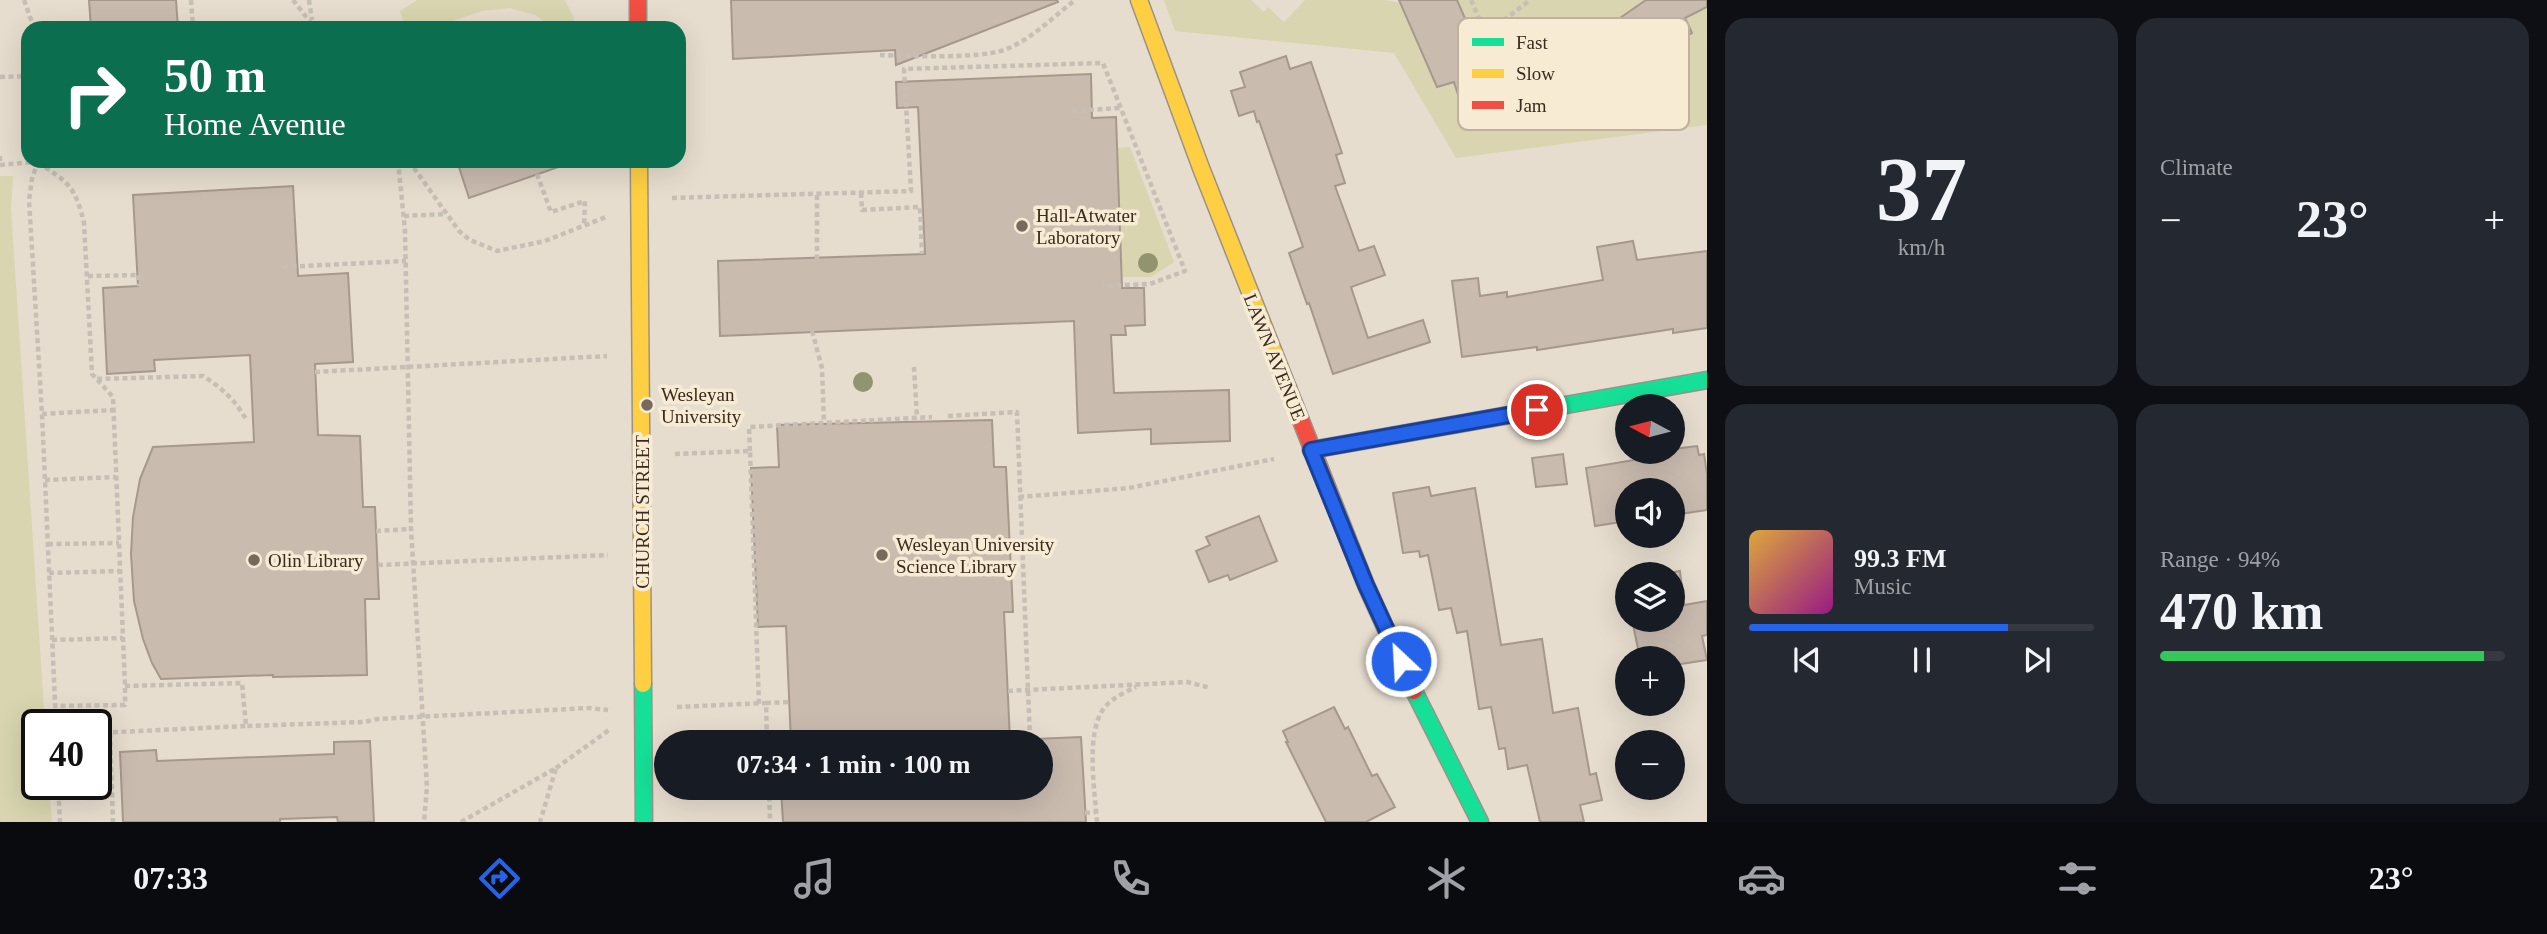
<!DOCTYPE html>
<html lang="en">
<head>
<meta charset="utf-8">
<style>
	body { margin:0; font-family:"Times New Roman",serif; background:#242831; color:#f1f3f6; height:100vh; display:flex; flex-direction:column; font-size:26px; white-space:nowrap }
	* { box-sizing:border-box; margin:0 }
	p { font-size:23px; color:#9ea1a6 }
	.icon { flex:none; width:38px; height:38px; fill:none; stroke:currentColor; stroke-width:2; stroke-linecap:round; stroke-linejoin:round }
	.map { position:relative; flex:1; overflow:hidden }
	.panel { display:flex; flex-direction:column; gap:18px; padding:18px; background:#0d0f14; width:840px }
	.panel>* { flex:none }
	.top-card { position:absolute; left:21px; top:21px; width:665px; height:147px; border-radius:21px; box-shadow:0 7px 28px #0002; background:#0b6e4f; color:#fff; overflow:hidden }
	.needle { width:46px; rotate:277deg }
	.tools { position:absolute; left:1615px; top:394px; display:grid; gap:14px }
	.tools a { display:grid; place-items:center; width:70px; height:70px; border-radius:50%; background:#171b24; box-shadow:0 7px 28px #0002; font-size:35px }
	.speed { position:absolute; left:21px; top:709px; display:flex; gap:14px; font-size:35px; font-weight:700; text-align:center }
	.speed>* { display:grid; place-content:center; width:91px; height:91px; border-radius:50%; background:#171b24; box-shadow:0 7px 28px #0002; line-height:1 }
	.speed .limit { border:4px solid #111; border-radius:10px; background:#fff; color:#111 }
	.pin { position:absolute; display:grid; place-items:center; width:60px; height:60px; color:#fff; margin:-30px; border:4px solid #fff; border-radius:50%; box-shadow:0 2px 7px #0007 }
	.me { position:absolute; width:77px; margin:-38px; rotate:335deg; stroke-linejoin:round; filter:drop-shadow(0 0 5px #0008) }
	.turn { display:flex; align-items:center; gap:24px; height:147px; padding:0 28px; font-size:32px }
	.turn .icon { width:91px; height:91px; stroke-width:2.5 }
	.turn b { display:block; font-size:49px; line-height:60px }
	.big { font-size:52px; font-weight:600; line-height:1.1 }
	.panel .card { flex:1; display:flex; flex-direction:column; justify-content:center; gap:10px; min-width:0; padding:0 24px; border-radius:21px; background:#242831 }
	.panel .dial { align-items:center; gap:0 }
	.dial b { font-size:91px; line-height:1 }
	.song { display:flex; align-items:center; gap:21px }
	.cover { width:84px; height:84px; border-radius:10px; background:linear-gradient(135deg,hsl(40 70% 55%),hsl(310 70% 35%)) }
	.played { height:7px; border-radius:4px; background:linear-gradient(90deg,#2563eb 75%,#363941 75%) }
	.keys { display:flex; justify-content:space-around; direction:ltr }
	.heat { display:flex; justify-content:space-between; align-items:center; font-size:38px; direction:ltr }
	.charge { height:10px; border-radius:5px; background:linear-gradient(90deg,#34c759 94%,#363941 0) }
	.panel .tiles { flex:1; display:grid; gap:18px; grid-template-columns:repeat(2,1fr) }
	.trip { position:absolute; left:654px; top:730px; width:399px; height:70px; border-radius:35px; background:#171b24; box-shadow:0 7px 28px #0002; font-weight:600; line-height:70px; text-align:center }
	.tab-bar { display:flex; height:112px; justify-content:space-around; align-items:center; background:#090b0e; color:#9ea1a6 }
	.tab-bar .icon { width:49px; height:49px }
	.tab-bar .selected { color:#2563eb }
	.tab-bar b { font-size:32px; color:#f1f3f6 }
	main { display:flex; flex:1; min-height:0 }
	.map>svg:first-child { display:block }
</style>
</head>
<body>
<main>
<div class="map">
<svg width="1707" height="822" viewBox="0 0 1707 822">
	<rect width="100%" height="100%" fill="#e6ddce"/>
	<g fill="#d8d5b0">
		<path d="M417,0H565L574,18L573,28H553L535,15L510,8L482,11L432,28H406L400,11Z"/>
		<path d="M1164,0H1251L1264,12L1268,7L1284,22L1305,0H1385L1400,3L1436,87L1454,82L1464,114L1559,85L1562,91L1572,83L1585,102L1692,33L1685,18L1707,7V125L1456,158L1394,53L1175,31Z"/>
		<path d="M1457,0H1646L1578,47L1562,25L1548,35L1481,55Z"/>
		<path d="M1130,147L1174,262L1151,277H1122L1117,148Z"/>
		<path d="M0,176H13L11,209L45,724H37V784H49L52,822H0Z"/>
	</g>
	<g fill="#cabbaf" stroke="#a7988d" stroke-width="2">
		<path d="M89,0H176L178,28H91Z"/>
		<path d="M731,0H1057L1058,2L896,65L895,50L733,59Z"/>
		<path d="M1399,0H1457L1481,55L1548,35L1563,25L1578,47L1646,0H1707V7L1685,18L1692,33L1585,103L1572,83L1562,91L1559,85L1464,114L1454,82L1437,87Z"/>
		<path d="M1286,56L1290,69L1311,62L1342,153L1336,155L1345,183L1335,186L1359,251L1374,246L1385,275L1351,287L1368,338L1423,320L1430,342L1333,374L1309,303L1307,304L1289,253L1303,247L1259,121L1257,122L1254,111L1239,116L1231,91L1245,87L1240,72Z"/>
		<path d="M1091,74L1092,118L1116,117L1122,288H1144L1145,325L1125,326L1126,335H1111L1114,393L1229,390L1230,441L1151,444V429L1078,433L1074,321L720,336L718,261L925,254L918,107L897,108L896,82Z"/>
		<path d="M457,161H563L564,165L469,198Z"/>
		<path d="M293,186L298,276L348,273L353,362L315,364L318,435L360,436L363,507H375L379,599H365L367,675L273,677V675L161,679L152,663L143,639L134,601L131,554L133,517L140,479L153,447L254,442L250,355L154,360L155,371L107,374L103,288L138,286L133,195Z"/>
		<path d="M1633,241L1637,260L1707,251V328L1673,333V329L1537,350V347L1462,357L1452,281L1478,278L1480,296L1507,292V297L1603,280L1597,247Z"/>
		<path d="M992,420L994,467H1006L1013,612H1004L1010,740L1081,737L1086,822H783L781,788H1041V742H791L786,626L758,627L751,468L779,467L777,425Z"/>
		<path d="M1697,446L1699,455L1704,454L1707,474V510L1673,515V490H1628V521L1595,526L1586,468L1652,457L1651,453L1673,452V449Z"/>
		<path d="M1563,454L1567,484L1536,487L1532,458Z"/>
		<path d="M1429,487L1431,496L1475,488L1501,645L1542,639L1553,713L1578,708L1590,775L1596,773L1602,800L1580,805L1584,822H1540L1527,765L1508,769L1505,748L1499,749L1491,707L1479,709L1467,631L1457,633L1451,608L1439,610L1428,555L1420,557L1419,551L1403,553L1393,493Z"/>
		<path d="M1259,516L1277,561L1230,580L1228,575L1209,582L1196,551L1210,545L1206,537Z"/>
		<path d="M1680,571L1684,605L1707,601V635L1702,636L1707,660L1674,665L1673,658H1640L1632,620H1673V574H1662Z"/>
		<path d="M1334,707L1345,729L1348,727L1372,776L1377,774L1395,807L1366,822H1326L1286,742H1288L1283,731Z"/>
		<path d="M370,741L374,822H338L337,817L280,819V822H123L120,752L156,750L157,761L334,754V742Z"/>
	</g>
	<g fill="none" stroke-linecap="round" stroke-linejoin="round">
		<g stroke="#9b9286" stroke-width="19">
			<g id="fast">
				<path d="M1311,450L1707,380"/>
				<path d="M643,684L644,822"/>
				<path d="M1414,691L1480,822"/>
			</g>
		</g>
		<g stroke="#9b9286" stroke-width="19">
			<g id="slow">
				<path d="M1139,0L1201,168L1288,388"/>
				<path d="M639,161L643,684"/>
			</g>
		</g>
		<g stroke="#9b9286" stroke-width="19">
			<g id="jam">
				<path d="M638,0V28"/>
				<path d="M1288,388L1366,585L1414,691"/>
			</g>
		</g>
		<g stroke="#c7bfb6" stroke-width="4.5" stroke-dasharray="5 3.5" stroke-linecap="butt">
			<path d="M24,0L34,28"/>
			<path d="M191,0L193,28"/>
			<path d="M293,0L315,28"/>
			<path d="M309,0L312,20"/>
			<path d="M1471,0L1486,34L1530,0"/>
			<path d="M880,55C911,56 977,59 1004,50C1031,40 1053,17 1075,0"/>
			<path d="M0,77L28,76"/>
			<path d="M1072,111L1120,108"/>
			<path d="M0,156V165"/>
			<path d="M38,161L32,179L29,200L42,414L56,724"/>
			<path d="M398,161L405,231L411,529L427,787L424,822"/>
			<path d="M409,161L459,231L470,240L497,251L545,241L606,217"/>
			<path d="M38,163C68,181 76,188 84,223L92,374L113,397L125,686V705L55,706"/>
			<path d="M0,165L45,161"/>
			<path d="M537,174L551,212L585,201L584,226"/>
			<path d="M861,193L862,210L920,207L922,254"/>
			<path d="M817,195V259"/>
			<path d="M672,198L911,191L904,69L1103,63L1185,271L1150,284L1102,286"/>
			<path d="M404,216L446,214"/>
			<path d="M283,267L406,261"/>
			<path d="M88,276L139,275V286"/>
			<path d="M812,331L822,368L824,423"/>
			<path d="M914,367L917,418"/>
			<path d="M315,372L607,356"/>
			<path d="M97,379L203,376C221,387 237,402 247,421"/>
			<path d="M42,414L113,410"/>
			<path d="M948,416L1017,412L1030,739"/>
			<path d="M750,451L749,427L932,417"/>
			<path d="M675,454L750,451L759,704"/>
			<path d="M45,480L116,477"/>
			<path d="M1019,497L1129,488L1274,459"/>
			<path d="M376,531L411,529"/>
			<path d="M48,544L119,543"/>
			<path d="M378,565L608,555"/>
			<path d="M49,573L120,571"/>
			<path d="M52,640L123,638"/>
			<path d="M125,686L242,683L246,726L364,722L377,719L589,708L608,710"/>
			<path d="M1008,691L1187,682L1211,688"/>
			<path d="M766,703L789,702"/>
			<path d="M677,707L766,703L767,742"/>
			<path d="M96,733L246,726"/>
			<path d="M110,733L113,822"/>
			<path d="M556,768L609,730"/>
			<path d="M58,784L60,822"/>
			<path d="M769,788L770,822"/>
			<path d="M1085,813L1096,812"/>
			<path d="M461,822L556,768L540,822"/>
			<path d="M1097,822C1095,791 1085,734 1104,708C1112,698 1125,692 1136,687"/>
		</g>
		<use href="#fast" stroke="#16e098" stroke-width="16"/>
		<use href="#slow" stroke="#ffcf43" stroke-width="16"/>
		<use href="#jam" stroke="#f24e42" stroke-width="16"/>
	</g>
	<g fill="#929470">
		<circle cx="1148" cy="263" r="10"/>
		<circle cx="863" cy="382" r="10"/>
	</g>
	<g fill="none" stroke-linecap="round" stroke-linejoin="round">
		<g stroke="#184099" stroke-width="18">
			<path id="route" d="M1401,661L1366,585L1311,450L1537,410"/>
		</g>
		<use href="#route" stroke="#2563eb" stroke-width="12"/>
	</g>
	<g fill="#77695c" stroke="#f7ebd4" stroke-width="2.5">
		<circle cx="1022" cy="226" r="7"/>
		<circle cx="647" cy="405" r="7"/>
		<circle cx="882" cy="555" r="7"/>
		<circle cx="254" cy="560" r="7"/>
	</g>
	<g text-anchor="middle" stroke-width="7" stroke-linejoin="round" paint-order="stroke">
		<g font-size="19" fill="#3b2a1e" stroke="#f7ebd4" text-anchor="start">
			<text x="1036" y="222">Hall-Atwater<tspan x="1036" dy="22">Laboratory</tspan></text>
			<text x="661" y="401">Wesleyan<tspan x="661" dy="22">University</tspan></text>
			<text x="896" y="551">Wesleyan University<tspan x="896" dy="22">Science Library</tspan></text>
			<text x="268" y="567">Olin Library</text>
		</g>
		<g font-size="19" fill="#3b2a1e" stroke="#f7ebd4">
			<text transform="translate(1275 357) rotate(68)" y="7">LAWN AVENUE</text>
			<text transform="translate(642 512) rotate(-90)" y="7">CHURCH STREET</text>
		</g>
	</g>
	<rect x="1458" y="18" width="231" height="112" rx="10" fill="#f7ebd4" stroke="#bfb19d" stroke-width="2"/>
	<rect x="1472" y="38" width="32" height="8" fill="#16e098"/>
	<rect x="1472" y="69" width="32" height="9" fill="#ffcf43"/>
	<rect x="1472" y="101" width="32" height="8" fill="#f24e42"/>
	<g font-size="19" fill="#3b2a1e">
		<text x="1516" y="49">Fast</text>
		<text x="1516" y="80">Slow</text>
		<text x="1516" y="112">Jam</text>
	</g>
</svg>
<div class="tools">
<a><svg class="needle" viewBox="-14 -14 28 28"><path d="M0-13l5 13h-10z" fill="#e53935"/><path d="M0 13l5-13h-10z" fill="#9ea1a6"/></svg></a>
<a><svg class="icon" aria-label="sound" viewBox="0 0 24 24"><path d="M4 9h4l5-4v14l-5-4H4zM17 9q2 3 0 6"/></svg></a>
<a><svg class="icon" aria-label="layers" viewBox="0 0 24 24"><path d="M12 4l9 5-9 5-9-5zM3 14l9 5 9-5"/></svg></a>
<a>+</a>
<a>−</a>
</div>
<div class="speed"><div class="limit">40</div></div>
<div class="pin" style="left:1537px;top:410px;background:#d93025"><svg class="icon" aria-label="arrive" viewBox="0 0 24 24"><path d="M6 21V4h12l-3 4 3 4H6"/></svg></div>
<svg class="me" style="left:1401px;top:661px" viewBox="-20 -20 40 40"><circle r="17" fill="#2563eb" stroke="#fff" stroke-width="3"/><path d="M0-11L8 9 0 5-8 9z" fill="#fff"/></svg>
<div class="trip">07:34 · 1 min · 100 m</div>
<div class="top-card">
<div class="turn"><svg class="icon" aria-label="right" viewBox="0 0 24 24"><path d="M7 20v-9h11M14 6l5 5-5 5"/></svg><div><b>50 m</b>Home Avenue</div></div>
</div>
</div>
<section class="panel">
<div class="tiles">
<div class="card dial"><b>37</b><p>km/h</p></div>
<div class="card"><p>Climate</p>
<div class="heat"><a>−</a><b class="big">23°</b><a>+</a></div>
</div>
<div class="card">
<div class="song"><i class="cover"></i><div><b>99.3 FM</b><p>Music</p></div></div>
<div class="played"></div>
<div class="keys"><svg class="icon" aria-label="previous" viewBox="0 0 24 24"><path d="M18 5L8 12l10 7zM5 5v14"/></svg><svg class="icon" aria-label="pause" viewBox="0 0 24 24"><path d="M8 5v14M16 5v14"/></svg><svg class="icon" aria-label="next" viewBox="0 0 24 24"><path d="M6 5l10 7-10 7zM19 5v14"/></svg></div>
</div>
<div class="card"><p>Range · 94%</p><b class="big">470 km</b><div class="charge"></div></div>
</div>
</section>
</main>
<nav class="tab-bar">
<b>07:33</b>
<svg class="icon selected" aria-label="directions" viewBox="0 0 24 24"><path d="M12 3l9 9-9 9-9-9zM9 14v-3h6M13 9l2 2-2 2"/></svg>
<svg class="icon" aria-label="music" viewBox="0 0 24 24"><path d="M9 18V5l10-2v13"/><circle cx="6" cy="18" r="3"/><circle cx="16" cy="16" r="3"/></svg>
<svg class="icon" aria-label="phone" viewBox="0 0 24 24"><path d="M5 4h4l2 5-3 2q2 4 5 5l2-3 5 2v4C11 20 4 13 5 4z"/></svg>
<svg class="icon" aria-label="climate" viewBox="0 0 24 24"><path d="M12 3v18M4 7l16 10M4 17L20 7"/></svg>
<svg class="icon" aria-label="car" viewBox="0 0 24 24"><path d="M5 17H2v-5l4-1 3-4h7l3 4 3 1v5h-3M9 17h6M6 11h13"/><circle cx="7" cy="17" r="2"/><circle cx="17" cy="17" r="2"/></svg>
<svg class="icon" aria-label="filters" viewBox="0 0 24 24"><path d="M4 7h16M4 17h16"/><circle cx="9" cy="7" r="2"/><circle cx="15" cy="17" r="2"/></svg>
<b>23°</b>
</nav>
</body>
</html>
